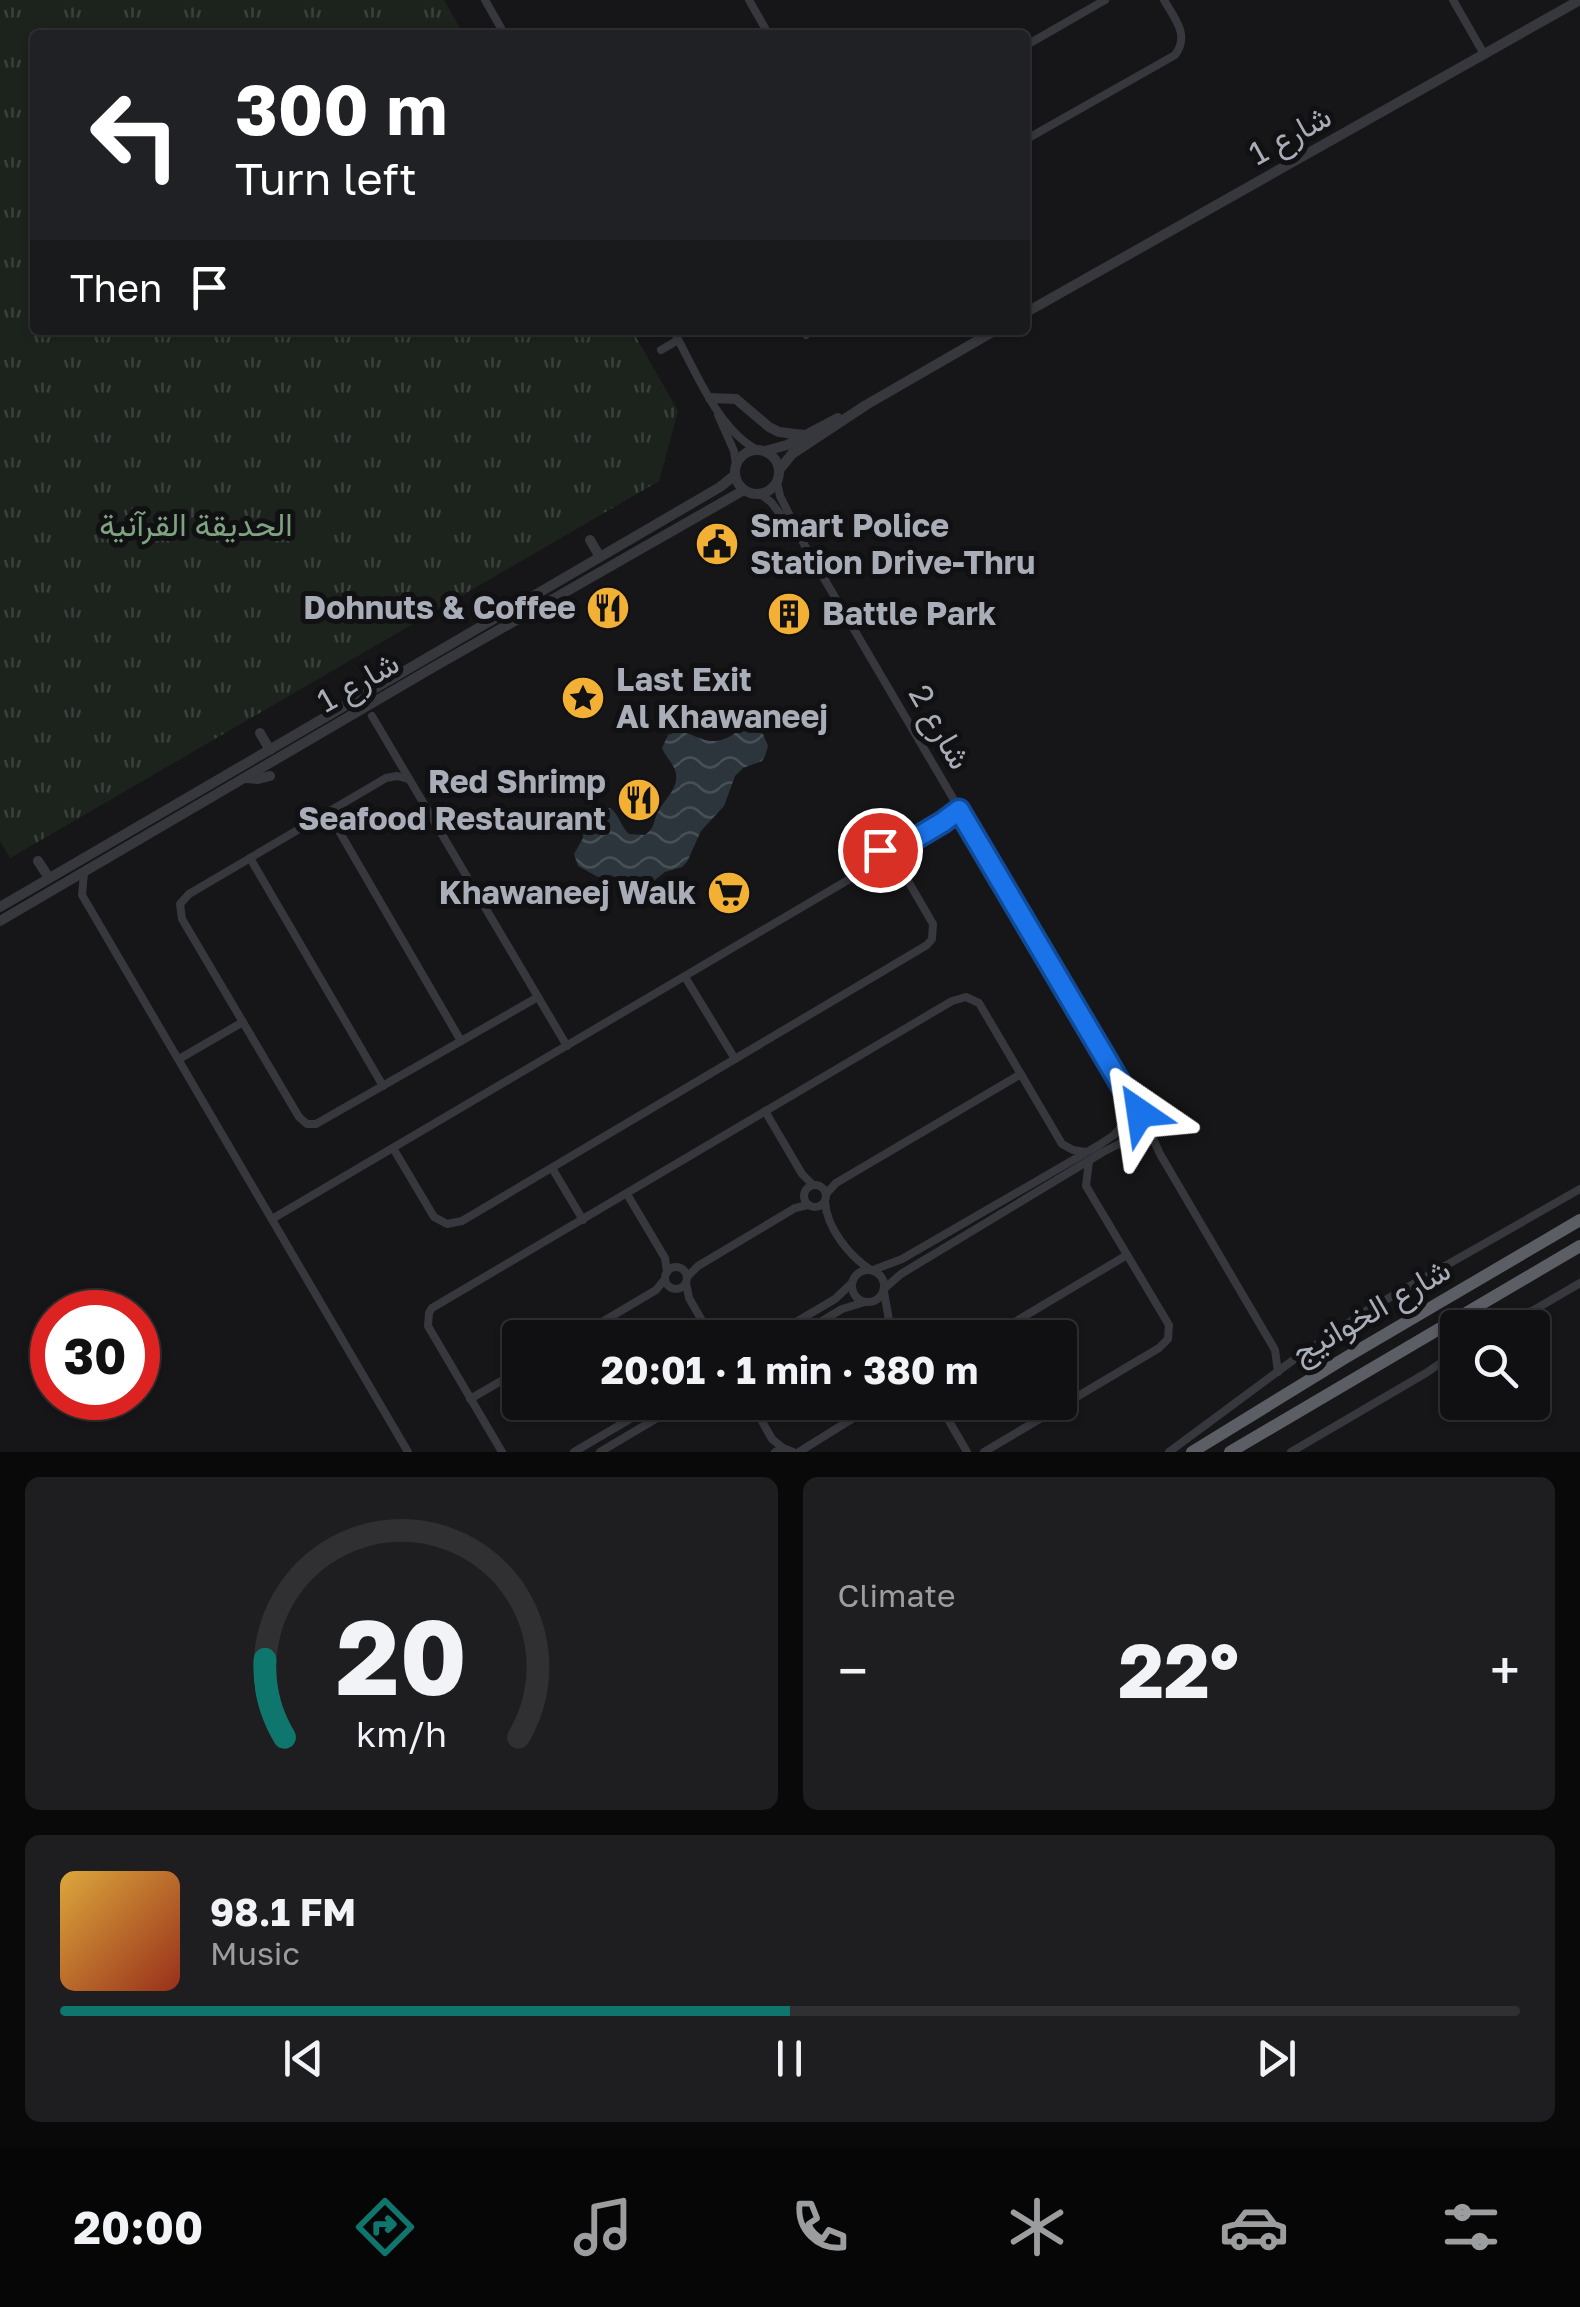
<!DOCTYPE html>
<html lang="en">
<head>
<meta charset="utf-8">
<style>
	body { margin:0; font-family:"Golos Text",Vazirmatn,sans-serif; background:#1e1e20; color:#f1f3f6; height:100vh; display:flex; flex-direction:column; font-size:38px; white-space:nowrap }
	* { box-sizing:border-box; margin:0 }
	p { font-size:32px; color:#9c9d9f }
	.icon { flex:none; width:55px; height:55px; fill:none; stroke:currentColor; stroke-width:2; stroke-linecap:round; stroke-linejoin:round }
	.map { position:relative; height:1452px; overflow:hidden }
	.panel { display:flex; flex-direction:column; gap:25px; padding:25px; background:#09090a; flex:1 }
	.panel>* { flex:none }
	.banner { position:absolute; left:30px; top:30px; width:1000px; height:305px; border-radius:10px; box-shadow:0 2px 8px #0004,0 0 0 2px #303032; background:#202124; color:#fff; overflow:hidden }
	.tools { position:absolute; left:1440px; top:1310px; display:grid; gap:20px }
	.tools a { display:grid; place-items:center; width:110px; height:110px; border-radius:10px; background:#101012; box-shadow:0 2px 8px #0004,0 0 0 2px #303032; font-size:50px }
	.speed { position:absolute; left:30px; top:1290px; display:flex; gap:20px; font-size:50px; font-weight:700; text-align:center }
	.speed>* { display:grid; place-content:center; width:130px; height:130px; border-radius:50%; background:#101012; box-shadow:0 2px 8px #0004,0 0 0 2px #303032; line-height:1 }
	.speed .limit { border:15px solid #d22; background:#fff; color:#111 }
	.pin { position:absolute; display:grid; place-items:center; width:85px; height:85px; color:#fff; margin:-42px; border:5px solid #fff; border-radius:50%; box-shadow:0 2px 10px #0007 }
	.me { position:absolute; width:110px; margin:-55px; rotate:328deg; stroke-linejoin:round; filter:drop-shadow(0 0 8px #0008) }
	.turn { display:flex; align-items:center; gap:35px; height:210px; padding:0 40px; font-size:45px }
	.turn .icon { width:130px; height:130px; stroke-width:2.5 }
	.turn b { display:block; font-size:70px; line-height:85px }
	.then { display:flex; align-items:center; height:95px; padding:0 40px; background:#0003; gap:20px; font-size:38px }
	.big { font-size:75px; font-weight:700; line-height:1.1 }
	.panel .card { flex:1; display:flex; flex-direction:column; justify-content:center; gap:15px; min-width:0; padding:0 35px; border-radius:15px; background:#1e1e20 }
	.panel .dial { align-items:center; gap:0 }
	.dial svg { height:260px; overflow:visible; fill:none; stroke:#303032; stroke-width:7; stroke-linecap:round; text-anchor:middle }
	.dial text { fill:#f1f3f6; stroke:none }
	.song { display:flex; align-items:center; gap:30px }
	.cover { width:120px; height:120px; border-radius:15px; background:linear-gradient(135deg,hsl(40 70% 55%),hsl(10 70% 35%)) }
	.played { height:10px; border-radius:5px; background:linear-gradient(90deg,#0f766e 50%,#303032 50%) }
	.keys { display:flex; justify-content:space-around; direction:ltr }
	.heat { display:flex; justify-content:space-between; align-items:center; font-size:55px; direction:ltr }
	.panel .tiles { flex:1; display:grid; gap:25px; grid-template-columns:1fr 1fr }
	.card:last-child { grid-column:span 2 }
	.trip { position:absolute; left:502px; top:1320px; width:575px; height:100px; border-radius:10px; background:#101012; box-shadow:0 2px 8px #0004,0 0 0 2px #303032; font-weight:700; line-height:100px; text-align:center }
	.menu { display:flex; height:160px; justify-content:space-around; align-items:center; background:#060607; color:#9c9d9f }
	.menu .icon { width:70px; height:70px }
	.menu .active { color:#0f766e }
	.menu b { font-size:45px; color:#f1f3f6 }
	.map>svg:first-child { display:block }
</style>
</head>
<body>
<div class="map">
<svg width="1580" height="1452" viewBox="0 0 1580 1452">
	<defs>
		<pattern id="park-tufts" width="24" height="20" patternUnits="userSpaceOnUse" patternTransform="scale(2.5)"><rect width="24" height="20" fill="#1c231d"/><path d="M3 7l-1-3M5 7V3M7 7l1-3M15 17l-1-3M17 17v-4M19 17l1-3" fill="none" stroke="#3a403c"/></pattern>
		<pattern id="water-waves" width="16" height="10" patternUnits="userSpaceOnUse" patternTransform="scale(2.5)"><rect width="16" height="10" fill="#2c353c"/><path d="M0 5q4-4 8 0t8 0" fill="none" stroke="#485056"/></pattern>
	</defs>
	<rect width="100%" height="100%" fill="#161618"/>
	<path fill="url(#park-tufts)" d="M0,0H444L464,35H35V330H632L678,411L659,481L10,858L0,841Z"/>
	<path fill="url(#water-waves)" d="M746,727H753L763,734L768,746L765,756L762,761L743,768L735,776L724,806L701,831L687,862L682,867L665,872L646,887H640L610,875L598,877L578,866L574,854L583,838L584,823L596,810L610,808C620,815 620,826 629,834L645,835C654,828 653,824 657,814C663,799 681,789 675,770C672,762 665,756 662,748L668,735C689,726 695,742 716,741C727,740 736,732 746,727Z"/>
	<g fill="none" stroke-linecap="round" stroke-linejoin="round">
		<g stroke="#37383d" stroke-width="8">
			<path d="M485,0L505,35"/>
			<path d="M749,0L769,35"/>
			<path d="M1453,0L1484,54"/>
			<path d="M1025,46L1105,0"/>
			<path d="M1025,140L1175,55C1190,35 1175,19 1164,0"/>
			<path d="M673,330C694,367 718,431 758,450"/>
			<path d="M803,330L806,335"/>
			<path d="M661,350L678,340"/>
			<path d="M718,415L734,451L736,464"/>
			<path d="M777,482L780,496L805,546L1126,1093L1140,1113"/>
			<path d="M760,494L771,502L796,535"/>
			<path d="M372,716L567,1046"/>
			<path d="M408,779L397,776L386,778L189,894L180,904L182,919L299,1117L307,1124H316L538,997"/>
			<path d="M328,812L461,1041"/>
			<circle cx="891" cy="853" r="11"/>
			<path d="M901,847L943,822L959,810"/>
			<path d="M250,858L383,1086"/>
			<path d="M84,873L82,895L408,1452"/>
			<path d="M685,977L735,1059"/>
			<path d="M179,1059L243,1022"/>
			<path d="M765,1111L802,1174L813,1185"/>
			<circle cx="1137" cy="1127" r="14"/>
			<path d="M1150,1132L1160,1154L1275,1350L1278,1372"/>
			<path d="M393,1148L434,1217L447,1224L462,1221L927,945L932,939L933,924L897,862"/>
			<path d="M552,1168L583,1220"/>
			<circle cx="815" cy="1196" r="11"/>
			<path d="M627,1194L665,1258L667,1272"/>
			<path d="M826,1194L836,1183L1021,1074"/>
			<path d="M825,1202C827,1228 849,1256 871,1270"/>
			<path d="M272,1219L882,860"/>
			<circle cx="676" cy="1278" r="11"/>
			<circle cx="868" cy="1286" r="16"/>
			<path d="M873,1270L902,1259L1099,1145L1114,1135L1123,1125"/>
			<path d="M687,1277L698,1266L795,1208L808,1205"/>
			<path d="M686,1283L689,1298L712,1338"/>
			<path d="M885,1288L901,1274L1103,1152L1119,1144L1133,1140"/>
			<path d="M884,1292L889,1320L899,1338"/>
			<path d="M1490,1328L1534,1310L1580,1283"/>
			<path d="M575,1338L656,1290L665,1279"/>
			<path d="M769,1338L835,1299L852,1283"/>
			<path d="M794,1338L842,1309L865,1302"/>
			<path d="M988,1338L1127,1255"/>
			<path d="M470,1399L520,1370"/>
			<path d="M751,1402L772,1439L783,1448"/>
			<path d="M938,1402L967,1452"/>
			<path d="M502,1452L428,1326L429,1313L432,1308L952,1001L966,997L979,1003L1062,1144L1073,1150L1086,1152"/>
			<path d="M574,1452L659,1402"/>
			<path d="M600,1452L684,1402"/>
			<path d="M775,1452L783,1448L793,1452"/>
			<path d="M799,1452L879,1402"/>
			<path d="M984,1452L1159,1348L1168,1339L1169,1325L1086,1186L1089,1161"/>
			<path d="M1169,1452L1296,1358L1366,1311L1580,1189"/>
			<path d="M1291,1452L1426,1373L1458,1351"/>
		</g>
		<g stroke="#37383d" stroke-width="10">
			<path d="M1025,313L1580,0"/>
			<path d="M710,398L736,399L769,427L779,432L804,435"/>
			<circle cx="757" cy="472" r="22"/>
			<path d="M765,451L787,445L838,418"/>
			<path d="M779,470L792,454L866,405L996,330"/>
			<path d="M590,540L600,557"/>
			<path d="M260,733L270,750"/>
			<path d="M246,778L258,779L270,776"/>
			<path d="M38,861L49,878"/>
			<path d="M0,907L720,487L735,475"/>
			<path d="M0,921L432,668L744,490"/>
		</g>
		<g stroke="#5b5e65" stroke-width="12">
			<path d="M1192,1452L1345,1358L1580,1220"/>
			<path d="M1230,1452L1580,1246"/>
		</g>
	</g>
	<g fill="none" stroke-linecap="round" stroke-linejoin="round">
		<g stroke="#114b97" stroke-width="25">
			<path id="route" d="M880,850L885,844L890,842L901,847L943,822L959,810L1126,1093L1140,1113"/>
		</g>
		<use href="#route" stroke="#1a73e8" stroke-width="18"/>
	</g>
	<defs>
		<g id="civic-disc" transform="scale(2.25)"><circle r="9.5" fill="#f2b134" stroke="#111113"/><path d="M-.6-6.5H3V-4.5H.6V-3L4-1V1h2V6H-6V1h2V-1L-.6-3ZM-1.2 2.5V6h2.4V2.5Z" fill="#111"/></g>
		<g id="restaurant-disc" transform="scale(2.25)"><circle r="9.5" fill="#f2b134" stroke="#111113"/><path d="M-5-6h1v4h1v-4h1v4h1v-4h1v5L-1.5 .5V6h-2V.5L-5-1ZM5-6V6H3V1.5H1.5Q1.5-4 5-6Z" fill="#111"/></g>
		<g id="building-disc" transform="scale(2.25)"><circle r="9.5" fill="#f2b134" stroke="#111113"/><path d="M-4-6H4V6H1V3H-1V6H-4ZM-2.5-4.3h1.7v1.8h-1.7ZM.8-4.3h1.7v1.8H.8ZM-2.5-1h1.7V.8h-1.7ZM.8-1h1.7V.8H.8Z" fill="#111"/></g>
		<g id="sight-disc" transform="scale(2.25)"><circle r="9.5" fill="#f2b134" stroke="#111113"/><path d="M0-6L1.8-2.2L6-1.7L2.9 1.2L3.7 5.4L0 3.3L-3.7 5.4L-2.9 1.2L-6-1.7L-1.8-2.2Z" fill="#111"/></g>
		<g id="supermarket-disc" transform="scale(2.25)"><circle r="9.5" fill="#f2b134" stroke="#111113"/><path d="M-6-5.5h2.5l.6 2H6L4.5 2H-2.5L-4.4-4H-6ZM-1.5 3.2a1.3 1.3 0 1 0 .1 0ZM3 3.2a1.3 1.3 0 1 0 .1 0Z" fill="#111"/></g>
	</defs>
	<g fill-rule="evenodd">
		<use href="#civic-disc" x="717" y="544"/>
		<use href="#restaurant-disc" x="608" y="608"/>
		<use href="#building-disc" x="789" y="614"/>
		<use href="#sight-disc" x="583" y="698"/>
		<use href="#restaurant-disc" x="639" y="800"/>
		<use href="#supermarket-disc" x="729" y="893"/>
	</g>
	<g text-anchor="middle" stroke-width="10" stroke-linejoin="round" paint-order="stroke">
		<g font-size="32" fill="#a8adb8" stroke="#111113">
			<text transform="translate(1290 135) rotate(-29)" y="11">شارع 1</text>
			<text transform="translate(358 682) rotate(-30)" y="11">شارع 1</text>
			<text transform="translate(940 727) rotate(60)" y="11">شارع 2</text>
			<text transform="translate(1371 1311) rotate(-30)" y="11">شارع الخوانيج</text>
		</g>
		<g font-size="32" fill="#7fa381" stroke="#111113">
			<text x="196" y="536">الحديقة القرآنية</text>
		</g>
		<g font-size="32" font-weight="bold" fill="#a8adb8" stroke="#111113" text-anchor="start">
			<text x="750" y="537">Smart Police<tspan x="750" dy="37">Station Drive-Thru</tspan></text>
			<text x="576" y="619" text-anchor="end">Dohnuts &amp; Coffee</text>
			<text x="822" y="625">Battle Park</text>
			<text x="616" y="691">Last Exit<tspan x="616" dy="37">Al Khawaneej</tspan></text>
			<text x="606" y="793" text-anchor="end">Red Shrimp<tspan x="606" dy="37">Seafood Restaurant</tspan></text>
			<text x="696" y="904" text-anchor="end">Khawaneej Walk</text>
		</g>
	</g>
</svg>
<div class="tools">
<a><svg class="icon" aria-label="search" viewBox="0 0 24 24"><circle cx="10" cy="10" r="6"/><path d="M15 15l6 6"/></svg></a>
</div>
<div class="speed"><div class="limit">30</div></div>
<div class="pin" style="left:880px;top:850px;background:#d93025"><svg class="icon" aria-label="arrive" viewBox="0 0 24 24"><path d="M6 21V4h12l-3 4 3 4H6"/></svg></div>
<svg class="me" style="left:1140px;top:1113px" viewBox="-20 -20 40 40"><path d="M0-17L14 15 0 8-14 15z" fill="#1a73e8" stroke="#fff" stroke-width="4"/></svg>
<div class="trip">20:01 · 1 min · 380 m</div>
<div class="banner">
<div class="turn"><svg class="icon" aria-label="left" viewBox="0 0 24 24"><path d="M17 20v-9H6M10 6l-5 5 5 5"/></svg><div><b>300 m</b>Turn left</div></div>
<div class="then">Then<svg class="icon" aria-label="arrive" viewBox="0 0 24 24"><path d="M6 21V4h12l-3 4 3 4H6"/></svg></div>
</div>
</div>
<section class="panel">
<div class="tiles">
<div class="card dial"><svg viewBox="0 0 100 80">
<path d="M14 69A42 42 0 1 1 86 69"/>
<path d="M14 69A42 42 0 0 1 8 45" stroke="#0f766e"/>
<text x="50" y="56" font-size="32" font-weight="700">20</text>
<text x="50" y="72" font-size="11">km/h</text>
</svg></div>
<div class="card"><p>Climate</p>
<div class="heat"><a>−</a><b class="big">22°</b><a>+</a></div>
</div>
<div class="card">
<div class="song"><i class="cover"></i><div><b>98.1 FM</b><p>Music</p></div></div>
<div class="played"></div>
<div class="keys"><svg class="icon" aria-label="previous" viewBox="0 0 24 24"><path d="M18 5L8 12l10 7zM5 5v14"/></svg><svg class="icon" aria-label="pause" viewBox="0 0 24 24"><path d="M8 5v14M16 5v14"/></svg><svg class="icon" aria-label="next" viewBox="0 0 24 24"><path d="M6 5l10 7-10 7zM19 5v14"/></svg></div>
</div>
</div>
</section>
<nav class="menu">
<b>20:00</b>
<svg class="icon active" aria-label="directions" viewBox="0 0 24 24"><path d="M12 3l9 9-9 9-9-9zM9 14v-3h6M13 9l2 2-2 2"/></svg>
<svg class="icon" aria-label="music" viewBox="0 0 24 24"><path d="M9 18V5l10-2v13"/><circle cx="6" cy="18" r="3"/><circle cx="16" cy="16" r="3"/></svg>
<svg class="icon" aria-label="phone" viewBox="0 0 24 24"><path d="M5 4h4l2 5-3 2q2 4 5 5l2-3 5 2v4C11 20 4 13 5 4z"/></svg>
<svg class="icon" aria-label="climate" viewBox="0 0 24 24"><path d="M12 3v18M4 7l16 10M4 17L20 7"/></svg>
<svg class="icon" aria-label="car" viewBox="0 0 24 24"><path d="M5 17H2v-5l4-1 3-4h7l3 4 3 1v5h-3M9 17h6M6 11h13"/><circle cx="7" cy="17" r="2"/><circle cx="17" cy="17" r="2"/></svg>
<svg class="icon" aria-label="filters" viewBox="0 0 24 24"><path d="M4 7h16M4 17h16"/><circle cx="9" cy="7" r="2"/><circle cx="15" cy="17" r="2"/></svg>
</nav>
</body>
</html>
